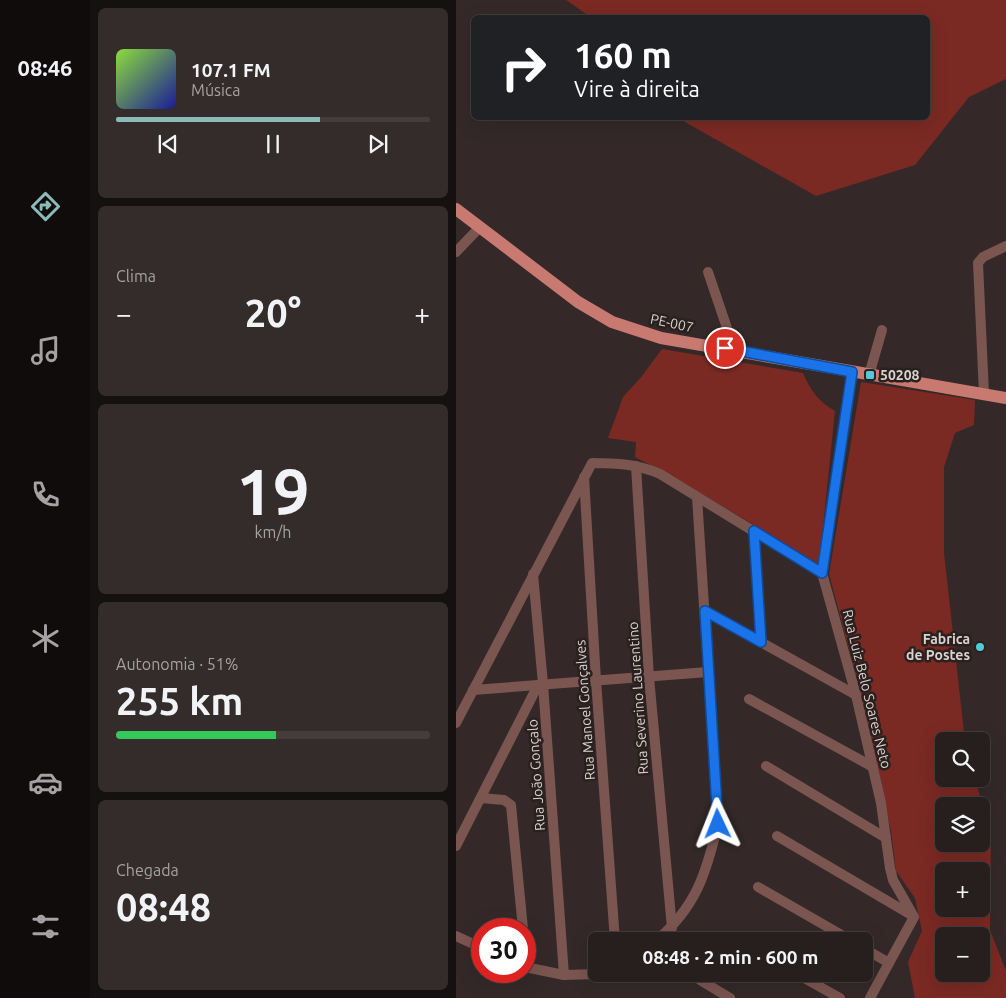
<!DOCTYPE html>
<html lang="pt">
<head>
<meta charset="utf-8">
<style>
	body { margin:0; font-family:Ubuntu,sans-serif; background:#332c2b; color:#f1f3f6; height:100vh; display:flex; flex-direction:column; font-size:19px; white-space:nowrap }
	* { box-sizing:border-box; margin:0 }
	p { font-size:16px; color:#a4a2a4 }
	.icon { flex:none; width:28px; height:28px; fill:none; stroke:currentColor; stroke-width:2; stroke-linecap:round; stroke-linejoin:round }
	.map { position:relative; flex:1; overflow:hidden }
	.sheet { display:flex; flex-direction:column; gap:8px; padding:8px; background:#151110; width:366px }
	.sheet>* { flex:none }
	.hud { position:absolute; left:15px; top:15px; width:459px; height:105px; border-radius:8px; box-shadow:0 5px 20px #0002,0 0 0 1px #433d3c; background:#202124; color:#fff; overflow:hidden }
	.controls { position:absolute; left:479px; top:732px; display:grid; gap:10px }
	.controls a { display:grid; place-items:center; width:55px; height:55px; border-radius:8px; background:#271f1e; box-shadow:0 5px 20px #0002,0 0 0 1px #433d3c; font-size:25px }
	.speed { position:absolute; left:15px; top:918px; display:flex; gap:10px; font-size:25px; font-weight:700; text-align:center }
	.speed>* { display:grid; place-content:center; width:65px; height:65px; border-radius:50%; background:#271f1e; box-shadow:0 5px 20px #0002,0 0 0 1px #433d3c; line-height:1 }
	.speed .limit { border:8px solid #d22; background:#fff; color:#111 }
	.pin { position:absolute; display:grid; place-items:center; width:42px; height:42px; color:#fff; margin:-21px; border:2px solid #fff; border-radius:50%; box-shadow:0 1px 5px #0007 }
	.me { position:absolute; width:55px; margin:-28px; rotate:358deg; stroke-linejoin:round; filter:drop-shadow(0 0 4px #0008) }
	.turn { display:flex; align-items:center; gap:18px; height:105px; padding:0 20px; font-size:22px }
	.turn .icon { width:65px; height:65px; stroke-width:2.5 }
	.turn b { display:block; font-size:35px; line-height:42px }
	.big { font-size:38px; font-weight:700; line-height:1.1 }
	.sheet .card { flex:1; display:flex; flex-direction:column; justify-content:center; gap:8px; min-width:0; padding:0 18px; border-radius:8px; background:#332c2b }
	.sheet .dial { align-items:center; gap:0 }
	.dial b { font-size:65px; line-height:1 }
	.song { display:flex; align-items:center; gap:15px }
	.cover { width:60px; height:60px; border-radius:8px; background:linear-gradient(135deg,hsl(90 70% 55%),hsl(240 70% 35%)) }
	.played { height:5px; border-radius:2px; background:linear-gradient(90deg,#8bbbb9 65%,#433d3c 65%) }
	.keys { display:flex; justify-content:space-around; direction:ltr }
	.heat { display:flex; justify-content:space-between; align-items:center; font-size:28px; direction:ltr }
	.charge { height:8px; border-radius:4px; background:linear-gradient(90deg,#34c759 51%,#433d3c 0) }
	.trip { position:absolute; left:132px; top:932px; width:285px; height:50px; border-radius:8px; background:#271f1e; box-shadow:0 5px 20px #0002,0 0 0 1px #433d3c; font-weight:700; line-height:50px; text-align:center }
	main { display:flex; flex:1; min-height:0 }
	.tabs { display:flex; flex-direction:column; width:90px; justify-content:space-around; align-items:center; background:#100c0c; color:#a4a2a4 }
	.tabs .icon { width:35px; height:35px }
	.tabs .on { color:#8bbbb9 }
	.tabs b { font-size:22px; color:#f1f3f6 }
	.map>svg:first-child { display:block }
</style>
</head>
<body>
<main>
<nav class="tabs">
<b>08:46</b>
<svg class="icon on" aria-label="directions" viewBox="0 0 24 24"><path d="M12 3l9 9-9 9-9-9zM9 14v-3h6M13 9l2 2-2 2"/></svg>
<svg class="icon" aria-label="music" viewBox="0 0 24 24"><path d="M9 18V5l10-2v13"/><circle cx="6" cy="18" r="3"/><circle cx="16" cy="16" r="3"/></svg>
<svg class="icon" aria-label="phone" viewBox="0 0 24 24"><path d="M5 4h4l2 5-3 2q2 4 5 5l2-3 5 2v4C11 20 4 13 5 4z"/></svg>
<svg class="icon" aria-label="climate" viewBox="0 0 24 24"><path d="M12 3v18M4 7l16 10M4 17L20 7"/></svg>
<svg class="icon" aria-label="car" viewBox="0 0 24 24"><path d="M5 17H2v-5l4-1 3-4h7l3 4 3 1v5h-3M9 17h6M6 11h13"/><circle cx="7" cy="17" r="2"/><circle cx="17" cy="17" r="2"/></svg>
<svg class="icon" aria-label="filters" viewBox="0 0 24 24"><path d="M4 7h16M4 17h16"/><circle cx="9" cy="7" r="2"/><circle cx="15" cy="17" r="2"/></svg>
</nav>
<section class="sheet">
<div class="card">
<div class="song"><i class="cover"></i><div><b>107.1 FM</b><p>Música</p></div></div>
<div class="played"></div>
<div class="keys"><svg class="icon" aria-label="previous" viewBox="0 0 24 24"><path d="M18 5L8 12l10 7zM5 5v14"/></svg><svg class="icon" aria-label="pause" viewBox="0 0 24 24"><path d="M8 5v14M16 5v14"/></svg><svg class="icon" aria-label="next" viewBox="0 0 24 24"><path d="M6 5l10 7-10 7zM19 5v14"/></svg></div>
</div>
<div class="card"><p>Clima</p>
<div class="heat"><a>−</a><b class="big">20°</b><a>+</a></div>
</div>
<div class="card dial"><b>19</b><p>km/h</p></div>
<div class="card"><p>Autonomia · 51%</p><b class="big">255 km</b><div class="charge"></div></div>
<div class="card"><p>Chegada</p><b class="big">08:48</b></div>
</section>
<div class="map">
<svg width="550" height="998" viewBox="0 0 550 998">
	<rect width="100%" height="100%" fill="#342928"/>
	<g fill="#7b2923" fill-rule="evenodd">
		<path d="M110,0H550V79L513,97L459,165L360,196L229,122L226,118H471V18H136Z"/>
		<path d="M206,349L347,373C354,390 363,402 379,411L363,566C303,528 243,490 179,457L180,442L152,438L167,397L186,376Z"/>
		<path d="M405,382L519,400L518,425L499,433L488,467V553L509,741H488V779H519L535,834L534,930L550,971V998H459L452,962L466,931L459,898L440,871L435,831L407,702L373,574ZM488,806H525V844H488ZM488,871H525V909H488ZM488,936H525V974H488Z"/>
	</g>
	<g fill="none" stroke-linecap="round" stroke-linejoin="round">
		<g stroke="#7b5550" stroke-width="10">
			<path d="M0,252L23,228"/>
			<path d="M252,272L271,328L269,348"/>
			<path d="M396,372L366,573L400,695L425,803L434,868L437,880L458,917L414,998"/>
			<path d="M413,375L426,330"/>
			<path d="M528,394L522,263L527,257L550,246"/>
			<path d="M180,466L193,677L216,928"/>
			<path d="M128,477L140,680L159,941"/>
			<path d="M298,531L305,642"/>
			<path d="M77,574L87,684L108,975"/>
			<path d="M249,611L400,695"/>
			<path d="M17,690L252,672"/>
			<path d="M293,699L417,767"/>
			<path d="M0,723L136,463C160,463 182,464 204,474L366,573"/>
			<path d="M310,766L430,838"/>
			<path d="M25,798L48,800L55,805L67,929"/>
			<path d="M321,836L457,916"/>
			<path d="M0,846L82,685"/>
			<path d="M302,887L396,941"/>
			<path d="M0,936L26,948"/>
			<path d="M281,940L284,941"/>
			<path d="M200,941C240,907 250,874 262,824L241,497"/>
			<path d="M69,949L70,967"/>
			<path d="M409,949L433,963"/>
			<path d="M69,967L108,975L142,974"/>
			<path d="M341,974L384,998"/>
			<path d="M244,980L274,998"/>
		</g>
		<path stroke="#c87a71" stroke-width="12" d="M0,209L122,302L156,322L205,338L550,398"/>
	</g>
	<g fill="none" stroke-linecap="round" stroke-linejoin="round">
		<g stroke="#114b97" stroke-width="12">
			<path id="route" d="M262,824L249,611L305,642L298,531L366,573L396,372L269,348"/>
		</g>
		<use href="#route" stroke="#1a73e8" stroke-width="9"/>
	</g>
	<g fill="#52cbd9" stroke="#2a201e" stroke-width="2">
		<rect x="409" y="370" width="10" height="10" rx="2.5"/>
		<circle cx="524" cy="647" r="5"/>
	</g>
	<g text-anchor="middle" stroke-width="5" stroke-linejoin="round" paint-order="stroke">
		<g font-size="14" fill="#d9d2d1" stroke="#2a201e">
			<text transform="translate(216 323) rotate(12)" y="5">PE-007</text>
			<text transform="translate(411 689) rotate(76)" y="5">Rua Luiz Belo Soares Neto</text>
			<text transform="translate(182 698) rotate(-94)" y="5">Rua Severino Laurentino</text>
			<text transform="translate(129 710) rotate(-94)" y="5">Rua Manoel Gonçalves</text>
			<text transform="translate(80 775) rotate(-94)" y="5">Rua João Gonçalo</text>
		</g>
		<g font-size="14" font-weight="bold" fill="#d9d2d1" stroke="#2a201e" text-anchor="start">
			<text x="424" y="380">50208</text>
			<text x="514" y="644" text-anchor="end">Fabrica<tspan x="514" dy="16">de Postes</tspan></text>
		</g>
	</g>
</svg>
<div class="controls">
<a><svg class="icon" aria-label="search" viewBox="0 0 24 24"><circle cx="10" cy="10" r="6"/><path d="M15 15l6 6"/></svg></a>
<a><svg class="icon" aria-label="layers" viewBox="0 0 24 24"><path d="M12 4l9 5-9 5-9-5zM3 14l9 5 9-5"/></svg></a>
<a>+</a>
<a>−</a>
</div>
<div class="speed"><div class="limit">30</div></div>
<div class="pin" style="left:269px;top:348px;background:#d93025"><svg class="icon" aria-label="arrive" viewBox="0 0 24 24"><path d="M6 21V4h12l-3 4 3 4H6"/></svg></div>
<svg class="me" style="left:262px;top:824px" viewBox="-20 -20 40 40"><path d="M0-17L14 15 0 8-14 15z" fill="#1a73e8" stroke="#fff" stroke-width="4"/></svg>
<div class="trip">08:48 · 2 min · 600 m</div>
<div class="hud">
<div class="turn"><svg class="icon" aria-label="right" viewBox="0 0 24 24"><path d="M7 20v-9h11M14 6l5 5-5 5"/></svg><div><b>160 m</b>Vire à direita</div></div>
</div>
</div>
</main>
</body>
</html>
